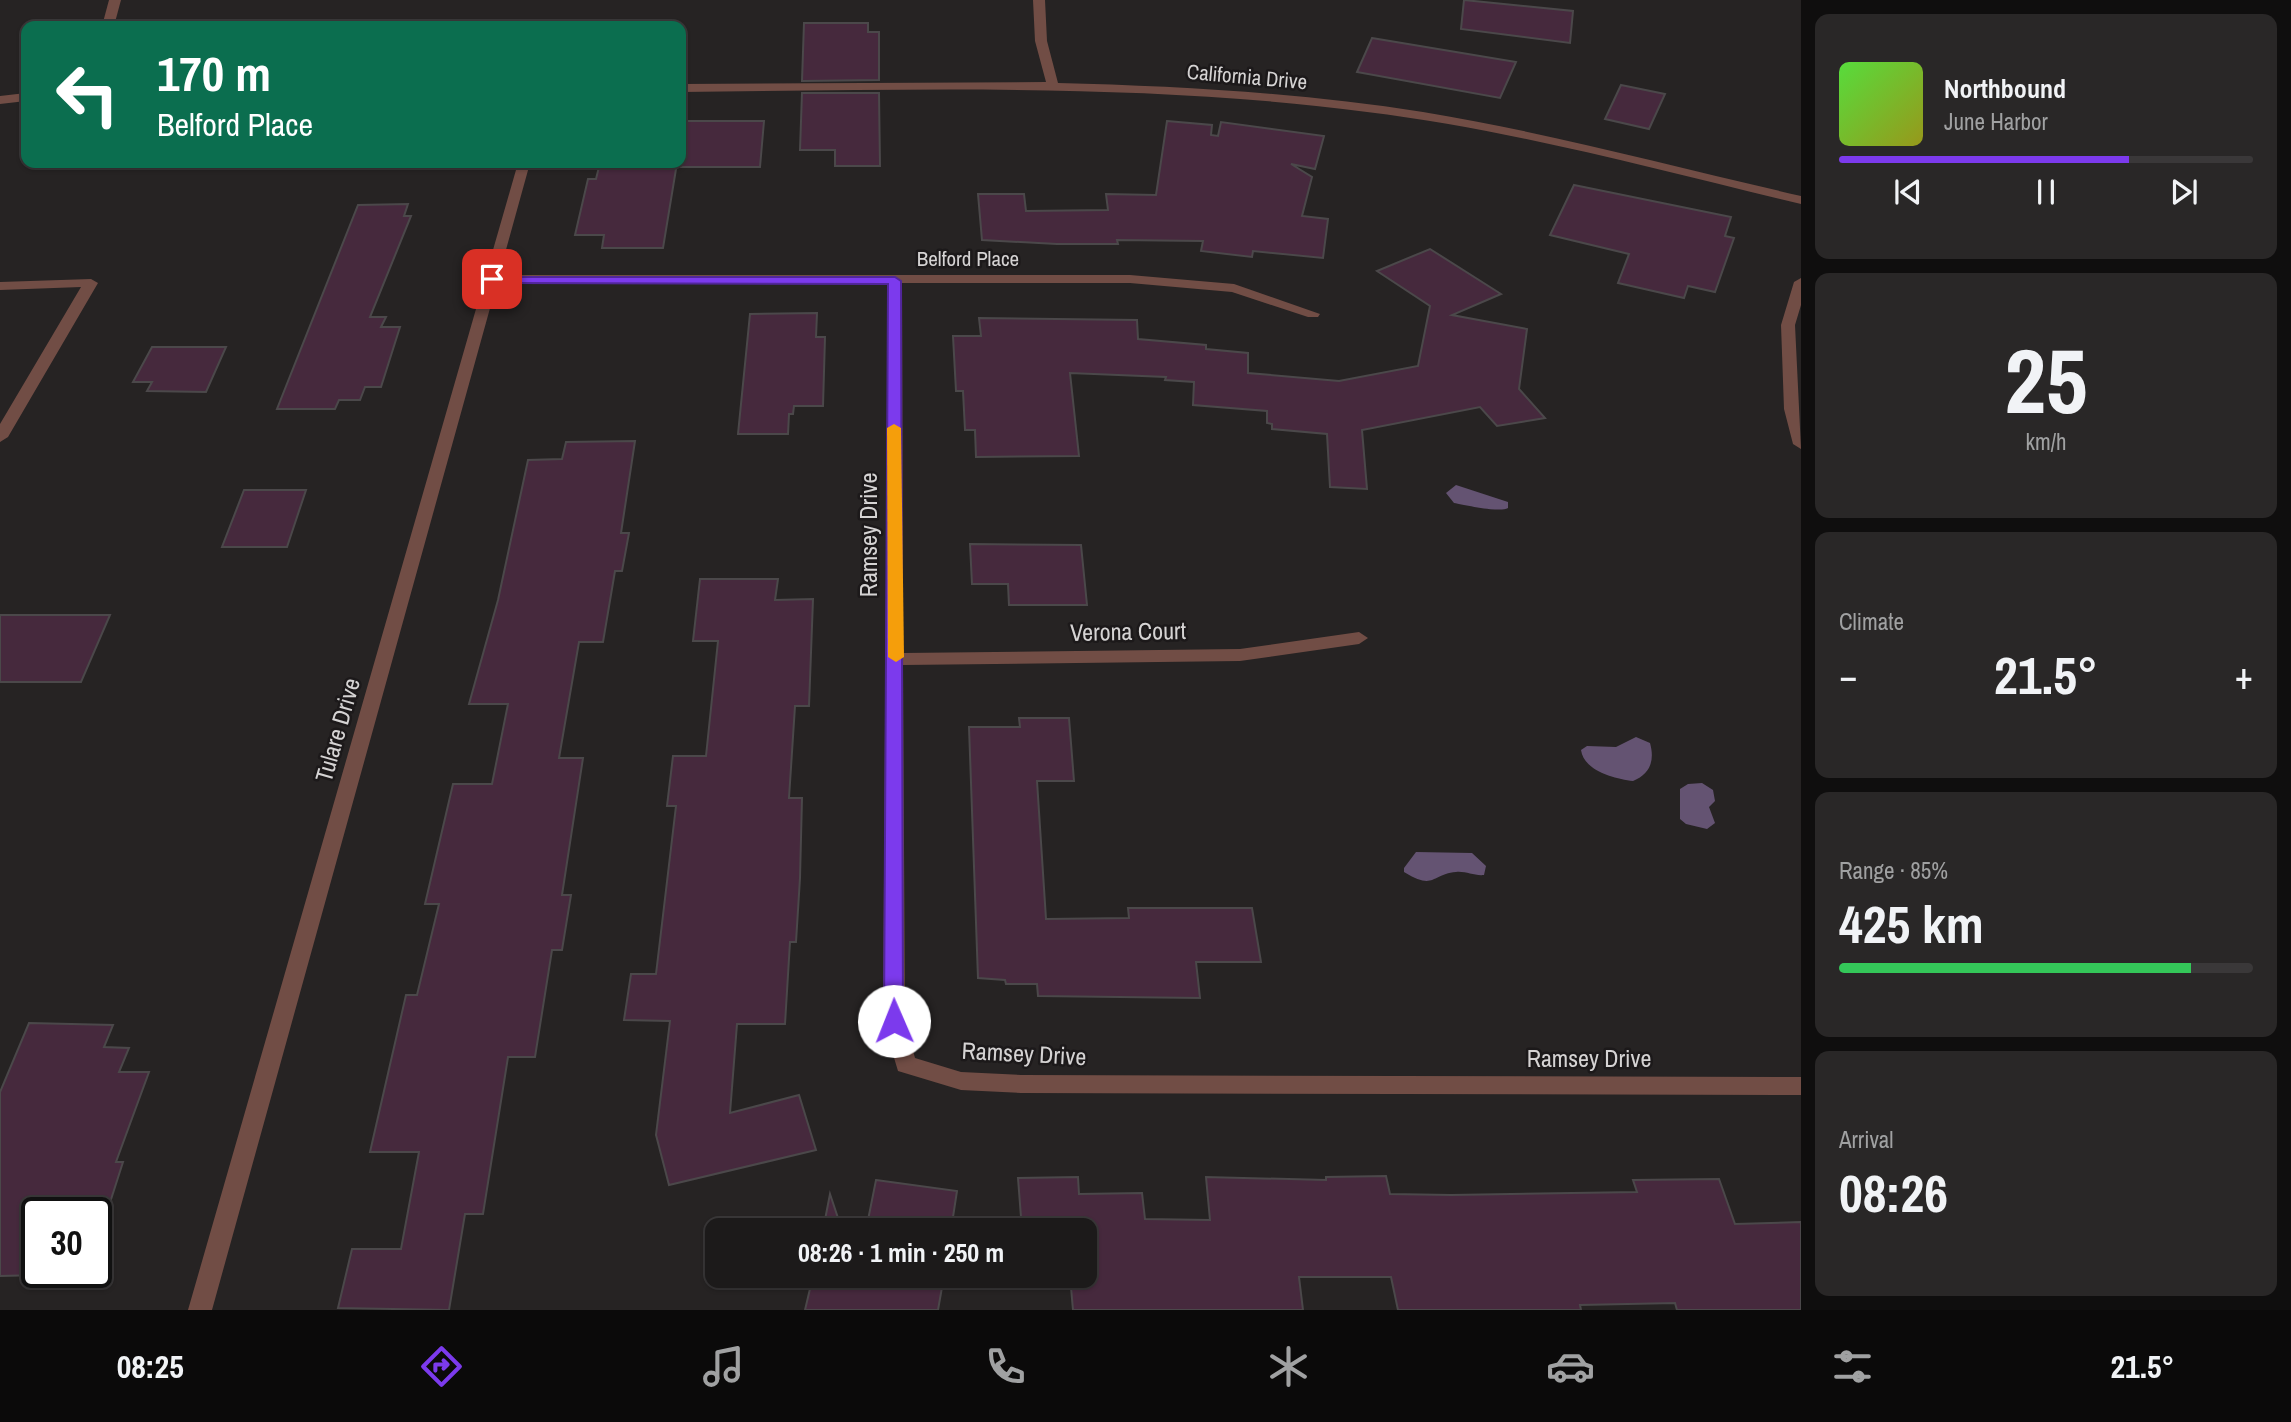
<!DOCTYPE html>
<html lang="en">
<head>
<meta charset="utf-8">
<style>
	body { margin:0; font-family:"Archivo Narrow",sans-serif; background:#292727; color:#f1f3f6; height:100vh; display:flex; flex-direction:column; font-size:26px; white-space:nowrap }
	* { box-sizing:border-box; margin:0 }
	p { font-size:23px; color:#a0a1a2 }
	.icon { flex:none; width:38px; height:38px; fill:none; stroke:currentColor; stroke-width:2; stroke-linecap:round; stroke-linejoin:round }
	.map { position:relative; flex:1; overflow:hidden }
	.drawer { display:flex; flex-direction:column; gap:14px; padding:14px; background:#0f0e0e; width:490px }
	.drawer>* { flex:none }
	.banner { position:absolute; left:21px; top:21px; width:665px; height:147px; border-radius:14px; box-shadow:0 2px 5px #0004,0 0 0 2px #3a3839; background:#0b6e4f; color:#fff; overflow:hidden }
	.speed { position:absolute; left:21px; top:1197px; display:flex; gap:14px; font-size:35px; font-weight:700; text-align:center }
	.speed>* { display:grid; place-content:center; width:91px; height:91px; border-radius:50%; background:#1c1a1a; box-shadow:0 2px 5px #0004,0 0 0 2px #3a3839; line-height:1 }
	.speed .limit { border:4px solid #111; border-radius:10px; background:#fff; color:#111 }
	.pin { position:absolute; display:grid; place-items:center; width:60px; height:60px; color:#fff; margin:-30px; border-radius:14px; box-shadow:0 4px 10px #0006 }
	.me { position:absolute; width:77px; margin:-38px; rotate:359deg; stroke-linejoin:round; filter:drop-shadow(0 0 5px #0008) }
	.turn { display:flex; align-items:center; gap:24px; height:147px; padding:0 21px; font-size:32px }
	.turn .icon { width:91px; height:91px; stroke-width:2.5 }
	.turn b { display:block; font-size:49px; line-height:60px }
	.big { font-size:52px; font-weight:700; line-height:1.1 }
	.drawer .tile { flex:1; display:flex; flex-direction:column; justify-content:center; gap:10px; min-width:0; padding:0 24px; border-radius:14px; background:#292727 }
	.drawer .dial { align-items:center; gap:0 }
	.dial b { font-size:91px; line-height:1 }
	.song { display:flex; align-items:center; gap:21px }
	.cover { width:84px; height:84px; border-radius:10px; background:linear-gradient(135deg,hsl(110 70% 55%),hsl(60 70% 35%)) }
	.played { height:7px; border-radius:4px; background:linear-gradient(90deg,#7c3aed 70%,#3a3839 70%) }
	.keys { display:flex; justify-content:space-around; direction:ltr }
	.heat { display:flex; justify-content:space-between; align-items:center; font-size:38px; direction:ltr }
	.charge { height:10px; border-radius:5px; background:linear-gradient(90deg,#34c759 85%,#3a3839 0) }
	.trip { position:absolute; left:705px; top:1218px; width:392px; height:70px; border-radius:14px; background:#1c1a1a; box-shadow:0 2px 5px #0004,0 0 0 2px #3a3839; font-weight:700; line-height:70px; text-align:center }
	.menu { display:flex; height:112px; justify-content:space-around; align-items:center; background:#0b0a0a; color:#a0a1a2 }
	.menu .icon { width:49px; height:49px }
	.menu .selected { color:#7c3aed }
	.menu b { font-size:32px; color:#f1f3f6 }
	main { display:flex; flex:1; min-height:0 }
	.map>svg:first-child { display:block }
</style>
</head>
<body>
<main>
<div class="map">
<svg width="1801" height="1310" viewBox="0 0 1801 1310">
	<rect width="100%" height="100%" fill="#262323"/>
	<g fill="#645372">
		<path d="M1456,485L1508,502V508C1500,513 1465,505 1454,503L1446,493Z"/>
		<path d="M1636,737L1650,743C1655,761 1650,774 1633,781C1615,779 1584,771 1581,750L1587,746L1616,747Z"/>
		<path d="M1702,783L1713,790L1715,801L1709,807L1715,823L1707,829L1686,824L1680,819V789L1688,784Z"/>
		<path d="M1416,852L1472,853L1486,866L1484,875C1474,876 1466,871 1456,872C1431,874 1435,891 1404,872V868Z"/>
	</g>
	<g fill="#46293d" stroke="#4b484a" stroke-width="2">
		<path d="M1464,0L1573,11L1570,43L1461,29Z"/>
		<path d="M804,23H868V32H879V80L802,81Z"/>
		<path d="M1372,38L1516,62L1500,98L1357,72Z"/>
		<path d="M1621,85L1665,94L1649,129L1605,119Z"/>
		<path d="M802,93H879L880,166H835V150H800Z"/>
		<path d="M681,121H764L760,167H681Z"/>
		<path d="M1167,121L1212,125L1211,135L1218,136L1221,122L1324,136L1315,169L1291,164L1312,177L1302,216L1328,219L1323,258L1253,251L1252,257L1201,251L1203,241L1117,240L1118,244H1057L982,240L978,194H1024L1026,211L1108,210L1106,194L1156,195Z"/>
		<path d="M600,163H677L663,248H602L604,235H575L588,179H596Z"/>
		<path d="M1574,185L1731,217L1725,236L1734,238L1715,292L1688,286L1684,298L1618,283L1629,254L1550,235Z"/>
		<path d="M408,204L404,216H411L370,317H386L381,327H400L381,387H365L360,400H339L335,409H277L358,205Z"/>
		<path d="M1430,249L1501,294L1452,315L1527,329L1519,389L1545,418L1497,426L1480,407L1362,430L1367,489L1330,487L1327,434L1272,429V424L1267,423V411L1193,405L1194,382L1165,380L1166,377L1070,373L1079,456L976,457L975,430H965L963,391H956L953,336H981L979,318L1137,320L1138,339L1206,345V349L1248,353V373L1339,381L1418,366L1430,306L1377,271Z"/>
		<path d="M817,313L816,337H825L823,406H794L793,414H789L788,434H738L750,314Z"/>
		<path d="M152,347H226L206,392L147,391L152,382H133Z"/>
		<path d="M635,441L621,533H629L622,571H615L603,642H579L559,758H583L562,895H571L562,950H552L535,1057H508L483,1214H465L449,1310L338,1308L352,1249H401L419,1152H370L406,995H417L439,904H425L453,784H492L508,704H469L498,600L528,460L562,459L566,442Z"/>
		<path d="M244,490H306L287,547H222Z"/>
		<path d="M970,544L1081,545L1087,605H1009L1008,584H972Z"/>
		<path d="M700,579H778L775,600L813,599L809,706H795L789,798H802L800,878L796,942H790L785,1024H737L730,1113L799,1095L816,1150L669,1185L656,1135L670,1021L624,1020L631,974H656L676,806H667L673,756H706L718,641H693Z"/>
		<path d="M0,615H110L81,682H0Z"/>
		<path d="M1019,718H1069L1074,781H1037L1046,919L1129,918L1128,908H1252L1261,962H1196L1200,998L1038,996L1037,984H1006L1005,980L978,978L969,727H1020Z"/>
		<path d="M29,1023L113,1025L104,1047L129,1048L119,1072H149L116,1162H123L106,1215L37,1213V1272H41L40,1275L0,1276V1092Z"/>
		<path d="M1386,1176L1390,1194L1451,1195L1637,1192L1633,1180L1719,1179L1735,1224L1801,1222V1310H1677L1675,1303L1580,1305L1581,1310H1398L1391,1277H1299L1303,1310H1073L1070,1276H1085V1230H1022L1018,1178L1078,1177L1079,1194L1142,1193L1145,1219L1210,1220L1206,1177L1326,1180V1177Z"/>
		<path d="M876,1180L957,1191L951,1230H866Z"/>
		<path d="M830,1194L842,1230H823Z"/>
		<path d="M813,1276H944L938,1310H805Z"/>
	</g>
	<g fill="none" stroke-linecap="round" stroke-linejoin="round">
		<g fill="#714d45" fill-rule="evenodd">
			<path d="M109,0H121L114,26H102Z"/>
			<path d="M1033,0H1045L1047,41L1058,83C1180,86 1302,93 1423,112C1550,133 1675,167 1801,196V204C1657,170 1514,130 1367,112C1139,82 910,90 681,92V84L1046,82L1035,41Z"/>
			<path d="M26,93V101L0,104V96Z"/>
			<path d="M518,163H530L499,275H1130L1234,284L1320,314L1318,317H1308L1232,292L1130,283H902L903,653L1240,649L1359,632L1368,638L1359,644L1240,661L903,665L905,1021L915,1058L961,1072L1021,1075L1801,1077V1095L1021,1093L961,1090L898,1071L883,1021L888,283H497L212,1310H188Z"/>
			<path d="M1801,278V305L1795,325L1801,449L1793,444L1784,409L1781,325L1794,282Z"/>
			<path d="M91,279L98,283L8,437L0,442V424L81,287L0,290V282Z"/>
		</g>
	</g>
	<path fill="#7c3aed" stroke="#51269a" stroke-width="2" d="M488,277H895L901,281L903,1021L901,1027H887L884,1021L888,284L492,283L486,279Z"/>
	<path fill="#f59e0b" d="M894,424L901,428L904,657L896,662L888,657L887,428Z"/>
	<g text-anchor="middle" stroke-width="5" stroke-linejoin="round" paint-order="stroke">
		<g font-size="21" fill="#d5d3d3" stroke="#1c191a">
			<text transform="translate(1247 77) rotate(5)" y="7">California Drive</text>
			<text x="968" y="266">Belford Place</text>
		</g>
		<g font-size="24" fill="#d5d3d3" stroke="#1c191a">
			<text transform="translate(869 535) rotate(-90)" y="8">Ramsey Drive</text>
			<text transform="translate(1128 632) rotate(-1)" y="8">Verona Court</text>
			<text transform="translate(338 730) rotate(-74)" y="8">Tulare Drive</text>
			<text transform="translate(1024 1054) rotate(3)" y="8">Ramsey Drive</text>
			<text x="1589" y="1067">Ramsey Drive</text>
		</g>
	</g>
</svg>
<div class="speed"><div class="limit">30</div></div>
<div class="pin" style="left:492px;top:279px;background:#d93025"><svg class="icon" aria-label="arrive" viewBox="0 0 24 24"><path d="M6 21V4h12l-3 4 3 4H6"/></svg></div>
<svg class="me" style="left:894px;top:1021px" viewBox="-20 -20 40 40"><circle r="19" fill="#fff"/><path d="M0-13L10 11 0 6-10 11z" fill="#7c3aed"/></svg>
<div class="trip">08:26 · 1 min · 250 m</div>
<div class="banner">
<div class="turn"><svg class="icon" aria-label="left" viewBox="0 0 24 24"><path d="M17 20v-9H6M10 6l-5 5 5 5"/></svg><div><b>170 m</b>Belford Place</div></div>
</div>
</div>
<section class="drawer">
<div class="tile">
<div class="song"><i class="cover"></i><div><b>Northbound</b><p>June Harbor</p></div></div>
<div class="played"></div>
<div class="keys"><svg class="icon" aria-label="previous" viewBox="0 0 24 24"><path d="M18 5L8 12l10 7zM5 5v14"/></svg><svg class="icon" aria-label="pause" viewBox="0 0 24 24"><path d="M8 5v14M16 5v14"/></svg><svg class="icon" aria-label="next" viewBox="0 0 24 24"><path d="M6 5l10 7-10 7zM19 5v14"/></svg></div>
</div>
<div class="tile dial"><b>25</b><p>km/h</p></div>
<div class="tile"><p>Climate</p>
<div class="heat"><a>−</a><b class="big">21.5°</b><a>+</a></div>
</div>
<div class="tile"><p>Range · 85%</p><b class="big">425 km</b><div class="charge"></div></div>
<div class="tile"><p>Arrival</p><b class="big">08:26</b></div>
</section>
</main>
<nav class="menu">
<b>08:25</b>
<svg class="icon selected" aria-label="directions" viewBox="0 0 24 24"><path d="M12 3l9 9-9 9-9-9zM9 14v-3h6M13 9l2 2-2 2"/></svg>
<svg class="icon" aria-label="music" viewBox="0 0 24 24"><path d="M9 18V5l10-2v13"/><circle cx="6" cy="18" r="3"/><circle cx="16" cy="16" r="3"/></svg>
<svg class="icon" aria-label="phone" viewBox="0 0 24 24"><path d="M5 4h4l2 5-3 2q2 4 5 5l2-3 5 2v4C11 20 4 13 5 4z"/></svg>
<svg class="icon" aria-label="climate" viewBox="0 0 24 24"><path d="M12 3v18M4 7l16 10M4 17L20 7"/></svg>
<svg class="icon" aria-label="car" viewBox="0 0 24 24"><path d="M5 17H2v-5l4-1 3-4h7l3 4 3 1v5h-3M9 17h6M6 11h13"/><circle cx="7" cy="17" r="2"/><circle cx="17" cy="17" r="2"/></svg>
<svg class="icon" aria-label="filters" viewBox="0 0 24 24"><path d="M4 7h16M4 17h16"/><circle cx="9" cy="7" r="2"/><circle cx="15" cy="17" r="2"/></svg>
<b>21.5°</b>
</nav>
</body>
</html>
